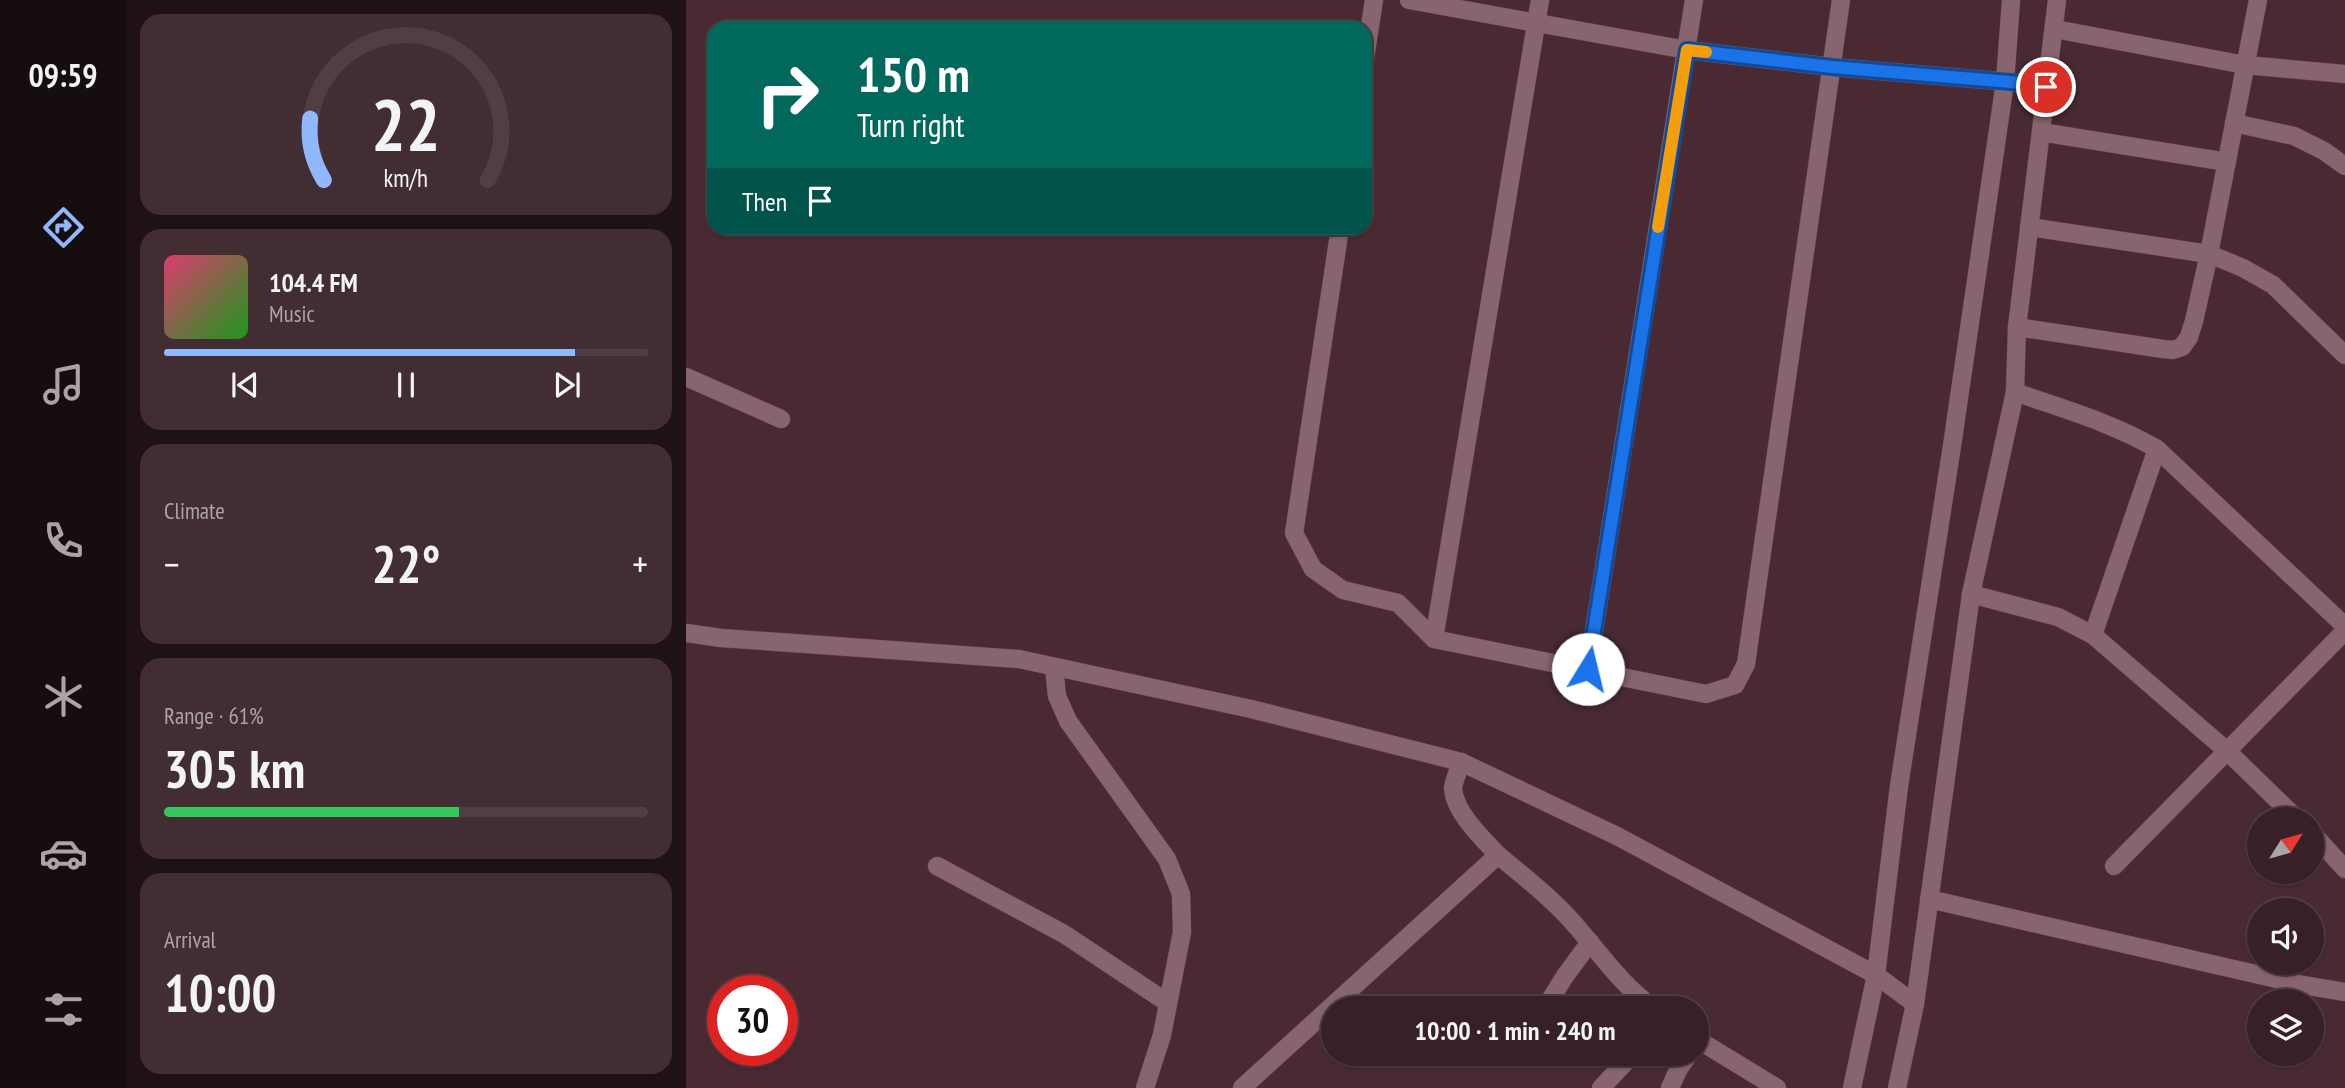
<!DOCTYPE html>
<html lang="en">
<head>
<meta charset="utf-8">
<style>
	body { margin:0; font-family:"PT Sans Narrow",sans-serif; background:#422d32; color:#f1f3f6; height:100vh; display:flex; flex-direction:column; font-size:26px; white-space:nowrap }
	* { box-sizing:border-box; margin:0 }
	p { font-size:23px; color:#aaa3a7 }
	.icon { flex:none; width:38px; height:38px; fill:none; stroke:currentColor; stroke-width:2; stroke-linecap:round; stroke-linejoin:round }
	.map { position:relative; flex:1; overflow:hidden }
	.drawer { display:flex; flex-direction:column; gap:14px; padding:14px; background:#1e1215; width:560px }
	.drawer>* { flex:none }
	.hud { position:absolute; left:21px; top:21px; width:665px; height:214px; border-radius:21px; box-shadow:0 2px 5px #0004,0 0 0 2px #513e43; background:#00695c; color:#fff; overflow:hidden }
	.needle { width:46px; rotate:53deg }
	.fabs { position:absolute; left:1561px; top:807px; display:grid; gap:14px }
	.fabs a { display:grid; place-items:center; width:77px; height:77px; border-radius:50%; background:#372026; box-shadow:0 2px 5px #0004,0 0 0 2px #513e43; font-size:35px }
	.speed { position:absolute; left:21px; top:975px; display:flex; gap:14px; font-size:35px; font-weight:700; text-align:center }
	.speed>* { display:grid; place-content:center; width:91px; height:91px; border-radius:50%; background:#372026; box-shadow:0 2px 5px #0004,0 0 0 2px #513e43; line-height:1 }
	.speed .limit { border:10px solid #d22; background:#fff; color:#111 }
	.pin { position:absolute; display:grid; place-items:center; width:60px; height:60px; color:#fff; margin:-30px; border:4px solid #fff; border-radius:50%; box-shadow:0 2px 7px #0007 }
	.me { position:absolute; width:77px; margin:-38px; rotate:9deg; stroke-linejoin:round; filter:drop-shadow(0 0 5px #0008) }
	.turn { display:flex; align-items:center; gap:24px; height:147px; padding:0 35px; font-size:32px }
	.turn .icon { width:91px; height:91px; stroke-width:2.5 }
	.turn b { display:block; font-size:49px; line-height:60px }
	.then { display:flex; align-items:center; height:66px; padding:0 35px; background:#0003; gap:14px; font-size:26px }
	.big { font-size:52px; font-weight:600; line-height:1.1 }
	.drawer .widget { flex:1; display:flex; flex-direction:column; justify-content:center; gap:10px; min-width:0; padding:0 24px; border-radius:21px; background:#422d32 }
	.drawer .dial { align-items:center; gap:0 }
	.dial svg { height:182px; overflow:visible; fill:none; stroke:#513e43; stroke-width:7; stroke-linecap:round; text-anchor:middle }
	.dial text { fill:#f1f3f6; stroke:none }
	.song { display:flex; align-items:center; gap:21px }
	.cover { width:84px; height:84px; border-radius:10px; background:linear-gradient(135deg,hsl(340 70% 55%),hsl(120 70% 35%)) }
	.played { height:7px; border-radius:4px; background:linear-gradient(90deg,#8fb8fd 85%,#513e43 85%) }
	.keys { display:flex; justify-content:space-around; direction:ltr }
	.heat { display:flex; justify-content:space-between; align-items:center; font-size:38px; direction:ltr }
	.charge { height:10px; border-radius:5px; background:linear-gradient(90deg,#34c759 61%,#513e43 0) }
	.trip { position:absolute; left:635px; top:996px; width:388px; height:70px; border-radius:35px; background:#372026; box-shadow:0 2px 5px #0004,0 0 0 2px #513e43; font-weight:600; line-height:70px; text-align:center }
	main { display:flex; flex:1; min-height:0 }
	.tabs { display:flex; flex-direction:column; width:126px; justify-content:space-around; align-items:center; background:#160d0f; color:#aaa3a7 }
	.tabs .icon { width:49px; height:49px }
	.tabs .active { color:#8fb8fd }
	.tabs b { font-size:32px; color:#f1f3f6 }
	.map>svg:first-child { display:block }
</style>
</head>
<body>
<main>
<nav class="tabs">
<b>09:59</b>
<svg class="icon active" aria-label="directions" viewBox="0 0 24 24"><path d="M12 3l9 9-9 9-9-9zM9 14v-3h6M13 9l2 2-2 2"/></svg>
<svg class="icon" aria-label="music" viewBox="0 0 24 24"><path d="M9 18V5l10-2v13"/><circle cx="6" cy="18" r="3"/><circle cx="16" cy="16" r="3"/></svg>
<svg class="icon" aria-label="phone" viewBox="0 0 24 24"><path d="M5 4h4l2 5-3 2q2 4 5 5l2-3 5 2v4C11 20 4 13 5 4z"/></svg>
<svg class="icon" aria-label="climate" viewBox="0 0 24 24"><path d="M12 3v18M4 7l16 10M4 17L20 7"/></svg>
<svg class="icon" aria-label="car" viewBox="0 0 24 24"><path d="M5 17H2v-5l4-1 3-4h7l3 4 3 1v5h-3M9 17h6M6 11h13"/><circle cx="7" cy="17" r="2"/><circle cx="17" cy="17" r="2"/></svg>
<svg class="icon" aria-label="filters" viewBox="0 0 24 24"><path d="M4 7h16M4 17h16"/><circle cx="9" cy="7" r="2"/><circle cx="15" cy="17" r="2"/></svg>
</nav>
<section class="drawer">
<div class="widget dial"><svg viewBox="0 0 100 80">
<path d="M14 69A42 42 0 1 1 86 69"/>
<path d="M14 69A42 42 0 0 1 8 42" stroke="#8fb8fd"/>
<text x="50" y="56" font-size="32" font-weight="700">22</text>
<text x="50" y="72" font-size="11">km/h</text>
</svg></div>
<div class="widget">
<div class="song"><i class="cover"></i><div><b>104.4 FM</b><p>Music</p></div></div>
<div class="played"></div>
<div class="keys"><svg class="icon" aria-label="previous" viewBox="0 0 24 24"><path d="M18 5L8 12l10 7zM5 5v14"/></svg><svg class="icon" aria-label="pause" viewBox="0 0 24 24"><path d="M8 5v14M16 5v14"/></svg><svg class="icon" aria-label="next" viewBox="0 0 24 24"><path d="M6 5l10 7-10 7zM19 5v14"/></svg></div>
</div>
<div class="widget"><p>Climate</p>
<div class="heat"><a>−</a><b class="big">22°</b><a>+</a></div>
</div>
<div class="widget"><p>Range · 61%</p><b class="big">305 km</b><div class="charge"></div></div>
<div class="widget"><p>Arrival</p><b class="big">10:00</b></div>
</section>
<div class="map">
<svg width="1659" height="1088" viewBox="0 0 1659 1088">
	<rect width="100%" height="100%" fill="#492a33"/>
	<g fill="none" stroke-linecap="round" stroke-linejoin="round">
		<g stroke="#61474e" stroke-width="19">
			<g id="street">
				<path d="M723,0L1001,50L1146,67L1360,85"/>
				<path d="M1369,29L1559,65L1659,74"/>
				<path d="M679,58L688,0"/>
				<path d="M1548,123L1608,136L1638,151L1659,166"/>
				<path d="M1355,132L1541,162"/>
				<path d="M1343,227L1523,254L1557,268L1587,285L1659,355"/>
				<path d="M654,228L608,533L627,569L657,590L712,603L748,639L1020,694L1049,685L1060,664L1155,0"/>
				<path d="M1331,327L1477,349L1487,350L1496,347L1503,337L1508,321L1523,254L1572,0"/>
				<path d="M0,377L95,419"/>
				<path d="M1329,392C1377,409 1427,423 1471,449L1407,635L1541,751L1611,819"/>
				<path d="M1471,449L1659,626"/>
				<path d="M1285,594L1372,617L1407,635"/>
				<path d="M0,633L35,638L333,659L565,709L775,762L931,836L1190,975L1229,1004"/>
				<path d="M748,639L854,0"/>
				<path d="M368,667L371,696L382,721L481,859L495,894L496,932L476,1035L459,1088"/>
				<path d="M902,669L1008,0"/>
				<path d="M1626,833L1659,869"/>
				<path d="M812,855C836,875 861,894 882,917C910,947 934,985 968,1008"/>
				<path d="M251,866L378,934L482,1003"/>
				<path d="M1428,866L1659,631"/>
				<path d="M1243,899L1617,985L1659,992"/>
				<path d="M859,1008L879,976L904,942"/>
				<path d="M1012,1043L1014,1041L1091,1088"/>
				<path d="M556,1088L812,855C797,839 769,813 767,789C767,782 773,770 775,762"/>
				<path d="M915,1088L947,1054"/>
				<path d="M984,1088L992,1070L1003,1054"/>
			</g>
		</g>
		<g stroke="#61474e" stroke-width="19">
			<g id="secondary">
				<path d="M1166,1088L1190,975L1213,786L1266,446L1319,82L1325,0"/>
				<path d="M1211,1088L1229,1004L1285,594L1329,392L1331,327L1371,0"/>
			</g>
		</g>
		<use href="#street" stroke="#88656e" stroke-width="18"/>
		<use href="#secondary" stroke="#88656e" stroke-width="18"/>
	</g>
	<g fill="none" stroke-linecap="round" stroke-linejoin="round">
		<g stroke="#114b97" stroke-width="18">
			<path id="route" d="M902,669L1001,50L1146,67L1360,85V87"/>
		</g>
		<use href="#route" stroke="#1a73e8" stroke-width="12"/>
		<path stroke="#f59e0b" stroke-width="12" d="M972,227L1001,50L1020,52"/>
	</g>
</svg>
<div class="fabs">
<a><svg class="needle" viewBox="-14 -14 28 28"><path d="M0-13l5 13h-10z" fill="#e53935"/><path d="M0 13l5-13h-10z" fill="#aaa3a7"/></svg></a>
<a><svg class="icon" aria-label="sound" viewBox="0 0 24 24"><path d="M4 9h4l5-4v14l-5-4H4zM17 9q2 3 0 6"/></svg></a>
<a><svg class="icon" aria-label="layers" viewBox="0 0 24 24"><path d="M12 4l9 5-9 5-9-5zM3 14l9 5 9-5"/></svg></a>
</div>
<div class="speed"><div class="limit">30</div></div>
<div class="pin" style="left:1360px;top:87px;background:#d93025"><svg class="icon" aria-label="arrive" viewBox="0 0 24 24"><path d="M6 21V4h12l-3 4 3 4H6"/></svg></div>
<svg class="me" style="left:902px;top:669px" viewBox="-20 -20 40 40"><circle r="19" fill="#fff"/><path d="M0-13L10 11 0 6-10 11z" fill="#1a73e8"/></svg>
<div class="trip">10:00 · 1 min · 240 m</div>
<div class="hud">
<div class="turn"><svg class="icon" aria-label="right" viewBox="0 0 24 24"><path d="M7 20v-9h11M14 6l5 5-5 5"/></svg><div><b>150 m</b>Turn right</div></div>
<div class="then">Then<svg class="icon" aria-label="arrive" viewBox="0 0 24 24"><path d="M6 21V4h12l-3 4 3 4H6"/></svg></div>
</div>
</div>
</main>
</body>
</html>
